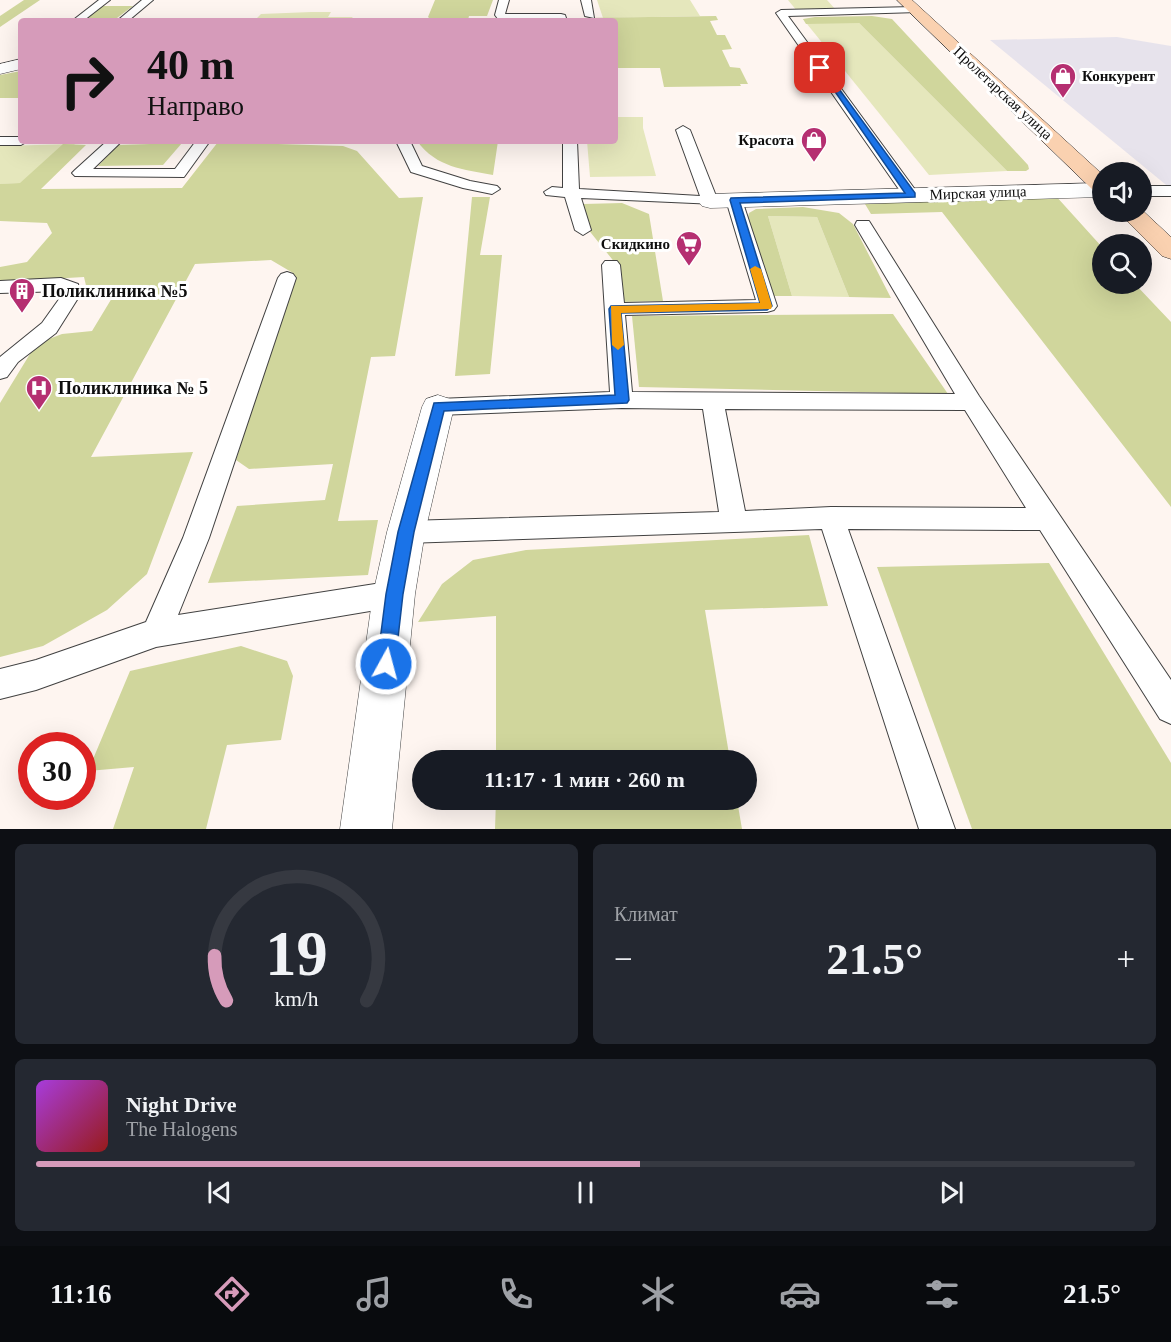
<!DOCTYPE html>
<html lang="ru">
<head>
<meta charset="utf-8">
<style>
	body { margin:0; font-family:"Times New Roman",serif; background:#242831; color:#f1f3f6; height:100vh; display:flex; flex-direction:column; font-size:22px; white-space:nowrap }
	* { box-sizing:border-box; margin:0 }
	p { font-size:20px; color:#9ea1a6 }
	.icon { flex:none; width:33px; height:33px; fill:none; stroke:currentColor; stroke-width:2; stroke-linecap:round; stroke-linejoin:round }
	.map { position:relative; height:829px; overflow:hidden }
	.panel { display:flex; flex-direction:column; gap:15px; padding:15px; background:#0d0f14; flex:1 }
	.panel>* { flex:none }
	.guide { position:absolute; left:18px; top:18px; width:600px; height:126px; border-radius:6px; box-shadow:0 6px 24px #0002; background:#d69bba; color:#111; overflow:hidden }
	.fabs { position:absolute; left:1092px; top:162px; display:grid; gap:12px }
	.fabs a { display:grid; place-items:center; width:60px; height:60px; border-radius:50%; background:#171b24; box-shadow:0 6px 24px #0002; font-size:30px }
	.speed { position:absolute; left:18px; top:732px; display:flex; gap:12px; font-size:30px; font-weight:700; text-align:center }
	.speed>* { display:grid; place-content:center; width:78px; height:78px; border-radius:50%; background:#171b24; box-shadow:0 6px 24px #0002; line-height:1 }
	.speed .limit { border:9px solid #d22; background:#fff; color:#111 }
	.pin { position:absolute; display:grid; place-items:center; width:51px; height:51px; color:#fff; margin:-26px; border-radius:12px; box-shadow:0 3px 9px #0006 }
	.me { position:absolute; width:66px; margin:-33px; rotate:7deg; stroke-linejoin:round; filter:drop-shadow(0 0 4px #0008) }
	.turn { display:flex; align-items:center; gap:21px; height:126px; padding:0 30px; font-size:27px }
	.turn .icon { width:78px; height:78px; stroke-width:2.5 }
	.turn b { display:block; font-size:42px; line-height:51px }
	.big { font-size:45px; font-weight:700; line-height:1.1 }
	.panel .widget { flex:1; display:flex; flex-direction:column; justify-content:center; gap:9px; min-width:0; padding:0 21px; border-radius:9px; background:#242831 }
	.panel .dial { align-items:center; gap:0 }
	.dial svg { height:156px; overflow:visible; fill:none; stroke:#363941; stroke-width:7; stroke-linecap:round; text-anchor:middle }
	.dial text { fill:#f1f3f6; stroke:none }
	.song { display:flex; align-items:center; gap:18px }
	.cover { width:72px; height:72px; border-radius:9px; background:linear-gradient(135deg,hsl(280 70% 55%),hsl(0 70% 35%)) }
	.played { height:6px; border-radius:3px; background:linear-gradient(90deg,#d69bba 55%,#363941 55%) }
	.keys { display:flex; justify-content:space-around; direction:ltr }
	.heat { display:flex; justify-content:space-between; align-items:center; font-size:33px; direction:ltr }
	.panel .tiles { flex:1; display:grid; gap:15px; grid-template-columns:1fr 1fr }
	.widget:last-child { grid-column:span 2 }
	.trip { position:absolute; left:412px; top:750px; width:345px; height:60px; border-radius:30px; background:#171b24; box-shadow:0 6px 24px #0002; font-weight:700; line-height:60px; text-align:center }
	.tabs { display:flex; height:96px; justify-content:space-around; align-items:center; background:#090b0e; color:#9ea1a6 }
	.tabs .icon { width:42px; height:42px }
	.tabs .selected { color:#d69bba }
	.tabs b { font-size:27px; color:#f1f3f6 }
	.map>svg:first-child { display:block }
</style>
</head>
<body>
<div class="map">
<svg width="1171" height="829" viewBox="0 0 1171 829">
	<rect width="100%" height="100%" fill="#fef5f0"/>
	<path fill="#e7e3ec" d="M1117,37L1171,46V189L990,40Z"/>
	<g fill="#e5e7bc">
		<path d="M597,0H690L700,16L603,18Z"/>
		<path d="M788,0H827L836,10L797,11Z"/>
		<path d="M311,12H331L328,17H353L348,21H254L261,14Z"/>
		<path d="M854,18L1007,171L929,175L803,19Z"/>
		<path d="M615,117H643V128L656,176L590,177L587,141H615Z"/>
		<path d="M75,144L35,183L0,184V146Z"/>
		<path d="M768,216L817,217L849,297L792,296Z"/>
	</g>
	<g fill="#d0d69c">
		<path d="M24,0H40L0,27V16Z"/>
		<path d="M435,0H493L487,16H469L468,20L495,21H432L428,17Z"/>
		<path d="M100,6H133L113,21H81Z"/>
		<path d="M716,16L718,20L710,21L717,35H725L732,49L722,50L730,67L740,68L748,84H740L741,86L664,87L660,68H615V21H580L582,18Z"/>
		<path d="M872,16L892,19L1028,165L1029,169L1026,171H1007L859,23L806,24L803,19L815,17Z"/>
		<path d="M21,71V98H0V75Z"/>
		<path d="M417,141H498L493,175C463,169 437,168 417,141Z"/>
		<path d="M218,142L343,146L357,151L399,198L423,197L395,356L371,357L338,521L378,520L368,575L208,583L237,506L325,500L333,464L249,469L236,460L293,273L271,260L195,264L91,457L193,452L147,574L107,610L43,646L0,657V403L36,344L62,334L92,331L115,293L88,294L84,277L0,282V267L27,262L52,233L47,223L0,221V184L20,183L63,144L86,145L41,189L182,188Z"/>
		<path d="M182,143L163,165L98,166L118,145Z"/>
		<path d="M1055,195L1102,247V284H1135L1171,322V507L942,212L871,214L865,204Z"/>
		<path d="M472,197H490L480,255H502L490,374L455,376Z"/>
		<path d="M622,203L649,214L663,301L619,302L616,264L587,228L583,204Z"/>
		<path d="M803,207L839,213L853,224L891,298L849,297L817,217L768,216L792,296H770L748,217L749,213L756,209Z"/>
		<path d="M893,314L948,394L639,387L632,316Z"/>
		<path d="M809,535L828,606L705,610L730,760H496V616L418,622L442,584L473,560L526,550Z"/>
		<path d="M1049,563L1171,763V829H972L877,567Z"/>
		<path d="M241,646L287,661L293,676L281,740L227,745L206,829H113L134,767L88,771L130,671Z"/>
		<path d="M496,800H737L742,829H495Z"/>
	</g>
	<g fill="none" stroke-linecap="round" stroke-linejoin="round">
		<g stroke="#414141" stroke-width="2">
			<g id="service">
				<path d="M99,0H110L83,21H72Z"/>
				<path d="M142,0H153L128,21H117Z"/>
				<path d="M499,0H509L505,14H561L565,15L567,21L498,19L495,15Z"/>
				<path d="M581,0H591L594,18L585,16Z"/>
				<path d="M914,7L918,8V12L788,16L919,195L911,200L905,198L776,13L781,10Z"/>
				<path d="M683,126L690,130L718,201L716,204L581,198L591,230L583,235L575,230L565,197L546,195L544,192L552,187L563,188V141H577L579,189L700,196L676,130Z"/>
				<path d="M0,137H21V141H28L21,145H0Z"/>
				<path d="M107,141H122L93,169H175L196,141H210L184,177L75,176L72,173L75,170Z"/>
				<path d="M396,141H410L422,166L470,181L497,186L500,189L492,194L463,188L411,172Z"/>
				<rect x="1142" y="186" width="29" height="10"/>
				<path d="M734,195L742,200L777,306L774,310L767,312L625,315L632,392L955,394L855,225L857,221H869L979,396L1171,680V724L1160,719L1040,530L848,529L955,829H919L822,529L406,543L397,540L393,532L397,524L406,521L719,512L703,409L622,408L438,415L430,413L427,407L430,401L438,399L610,392L602,265L605,261H617L620,265L624,303L756,300L726,200ZM725,409L965,410L1026,508L831,507L745,511Z"/>
				<path d="M287,272L293,274L296,278L209,538L178,615L394,581L404,585L408,594L404,603L394,607L156,647L36,690L0,699V669L36,660L146,622L183,538L278,278L281,274Z"/>
				<path d="M61,278L78,284L80,295L56,333L18,362L7,377L0,379V357L42,323L62,295V291L0,293V281Z"/>
			</g>
		</g>
		<g stroke="#414141" stroke-width="1">
			<g id="minor">
				<path d="M21,59V69L0,74V64Z"/>
				<path d="M1102,183V197L710,208L702,206L698,201L702,196L710,194Z"/>
				<path d="M438,395L450,399L454,407L425,532L415,594L392,829H340L373,594L387,532L422,407L426,399Z"/>
			</g>
		</g>
		<g stroke="#303030" stroke-width="1">
			<g id="secondary">
				<path d="M897,0H912L1102,174V193L1094,191Z"/>
				<path d="M1142,210L1171,237V259L1162,256L1118,212Z"/>
			</g>
		</g>
		<use href="#service" fill="#fff" fill-rule="evenodd"/>
		<use href="#minor" fill="#fff" fill-rule="evenodd"/>
		<use href="#secondary" fill="#fad1b0" fill-rule="evenodd"/>
	</g>
	<path fill="#1a73e8" stroke="#114b97" stroke-width="1.5" d="M818,67H823L915,193V197L740,203L772,306L767,310L621,313L629,400L627,403L444,411L414,532L403,594L395,664L392,671L386,674L379,671L377,664L386,594L398,532L434,403L615,395L609,309L611,306L760,303L730,200L731,198L905,193Z"/>
	<path fill="#f59e0b" d="M755,266L761,269L772,306L771,309L621,313L624,345L618,350L612,345L611,306L760,303L750,269Z"/>
	<defs>
		<g id="shop-pin" transform="scale(1.35)"><path d="M0 17L-7.5 6A9.5 9.5 0 1 1 7.5 6Z" fill="#b52f71" stroke="#fff"/><path d="M-5-2.5h2.3a2.7 3.5 0 0 1 5.4 0H5L5.5 6h-11ZM-1.5-2.5h3a1.5 2.3 0 0 0-3 0Z" fill="#fff"/></g>
		<g id="supermarket-pin" transform="scale(1.35)"><path d="M0 17L-7.5 6A9.5 9.5 0 1 1 7.5 6Z" fill="#b52f71" stroke="#fff"/><path d="M-6-5.5h2.5l.6 2H6L4.5 2H-2.5L-4.4-4H-6ZM-1.5 3.2a1.3 1.3 0 1 0 .1 0ZM3 3.2a1.3 1.3 0 1 0 .1 0Z" fill="#fff"/></g>
		<g id="building-pin" transform="scale(1.35)"><path d="M0 17L-7.5 6A9.5 9.5 0 1 1 7.5 6Z" fill="#b52f71" stroke="#fff"/><path d="M-4-6H4V6H1V3H-1V6H-4ZM-2.5-4.3h1.7v1.8h-1.7ZM.8-4.3h1.7v1.8H.8ZM-2.5-1h1.7V.8h-1.7ZM.8-1h1.7V.8H.8Z" fill="#fff"/></g>
		<g id="hospital-pin" transform="scale(1.35)"><path d="M0 17L-7.5 6A9.5 9.5 0 1 1 7.5 6Z" fill="#b52f71" stroke="#fff"/><path d="M-5-5h3v3.5h4V-5h3V5h-3V1.5h-4V5h-3Z" fill="#fff"/></g>
	</defs>
	<g fill-rule="evenodd">
		<use href="#shop-pin" x="1063" y="76"/>
		<use href="#shop-pin" x="814" y="140"/>
		<use href="#supermarket-pin" x="689" y="244"/>
		<use href="#building-pin" x="22" y="291"/>
		<use href="#hospital-pin" x="39" y="388"/>
	</g>
	<g text-anchor="middle" stroke-width="6" stroke-linejoin="round" paint-order="stroke">
		<g font-size="15" font-weight="bold" fill="#0e0e0e" stroke="#fff" text-anchor="end">
			<text x="1082" y="81" text-anchor="start">Конкурент</text>
			<text x="794" y="145">Красота</text>
			<text x="670" y="249">Скидкино</text>
		</g>
		<g font-size="15" fill="#0e0e0e" stroke="#fff">
			<text transform="translate(1003 93) rotate(43)" y="5">Пролетарская улица</text>
			<text transform="translate(978 193) rotate(-2)" y="5">Мирская улица</text>
		</g>
		<g font-size="18" font-weight="bold" fill="#0e0e0e" stroke="#fff" text-anchor="start">
			<text x="42" y="297">Поликлиника №5</text>
			<text x="58" y="394">Поликлиника № 5</text>
		</g>
	</g>
</svg>
<div class="fabs">
<a><svg class="icon" aria-label="sound" viewBox="0 0 24 24"><path d="M4 9h4l5-4v14l-5-4H4zM17 9q2 3 0 6"/></svg></a>
<a><svg class="icon" aria-label="search" viewBox="0 0 24 24"><circle cx="10" cy="10" r="6"/><path d="M15 15l6 6"/></svg></a>
</div>
<div class="speed"><div class="limit">30</div></div>
<div class="pin" style="left:820px;top:68px;background:#d93025"><svg class="icon" aria-label="arrive" viewBox="0 0 24 24"><path d="M6 21V4h12l-3 4 3 4H6"/></svg></div>
<svg class="me" style="left:386px;top:664px" viewBox="-20 -20 40 40"><circle r="17" fill="#1a73e8" stroke="#fff" stroke-width="3"/><path d="M0-11L8 9 0 5-8 9z" fill="#fff"/></svg>
<div class="trip">11:17 · 1 мин · 260 m</div>
<div class="guide">
<div class="turn"><svg class="icon" aria-label="right" viewBox="0 0 24 24"><path d="M7 20v-9h11M14 6l5 5-5 5"/></svg><div><b>40 m</b>Направо</div></div>
</div>
</div>
<section class="panel">
<div class="tiles">
<div class="widget dial"><svg viewBox="0 0 100 80">
<path d="M14 69A42 42 0 1 1 86 69"/>
<path d="M14 69A42 42 0 0 1 8 46" stroke="#d69bba"/>
<text x="50" y="56" font-size="32" font-weight="700">19</text>
<text x="50" y="72" font-size="11">km/h</text>
</svg></div>
<div class="widget"><p>Климат</p>
<div class="heat"><a>−</a><b class="big">21.5°</b><a>+</a></div>
</div>
<div class="widget">
<div class="song"><i class="cover"></i><div><b>Night Drive</b><p>The Halogens</p></div></div>
<div class="played"></div>
<div class="keys"><svg class="icon" aria-label="previous" viewBox="0 0 24 24"><path d="M18 5L8 12l10 7zM5 5v14"/></svg><svg class="icon" aria-label="pause" viewBox="0 0 24 24"><path d="M8 5v14M16 5v14"/></svg><svg class="icon" aria-label="next" viewBox="0 0 24 24"><path d="M6 5l10 7-10 7zM19 5v14"/></svg></div>
</div>
</div>
</section>
<nav class="tabs">
<b>11:16</b>
<svg class="icon selected" aria-label="directions" viewBox="0 0 24 24"><path d="M12 3l9 9-9 9-9-9zM9 14v-3h6M13 9l2 2-2 2"/></svg>
<svg class="icon" aria-label="music" viewBox="0 0 24 24"><path d="M9 18V5l10-2v13"/><circle cx="6" cy="18" r="3"/><circle cx="16" cy="16" r="3"/></svg>
<svg class="icon" aria-label="phone" viewBox="0 0 24 24"><path d="M5 4h4l2 5-3 2q2 4 5 5l2-3 5 2v4C11 20 4 13 5 4z"/></svg>
<svg class="icon" aria-label="climate" viewBox="0 0 24 24"><path d="M12 3v18M4 7l16 10M4 17L20 7"/></svg>
<svg class="icon" aria-label="car" viewBox="0 0 24 24"><path d="M5 17H2v-5l4-1 3-4h7l3 4 3 1v5h-3M9 17h6M6 11h13"/><circle cx="7" cy="17" r="2"/><circle cx="17" cy="17" r="2"/></svg>
<svg class="icon" aria-label="filters" viewBox="0 0 24 24"><path d="M4 7h16M4 17h16"/><circle cx="9" cy="7" r="2"/><circle cx="15" cy="17" r="2"/></svg>
<b>21.5°</b>
</nav>
</body>
</html>
